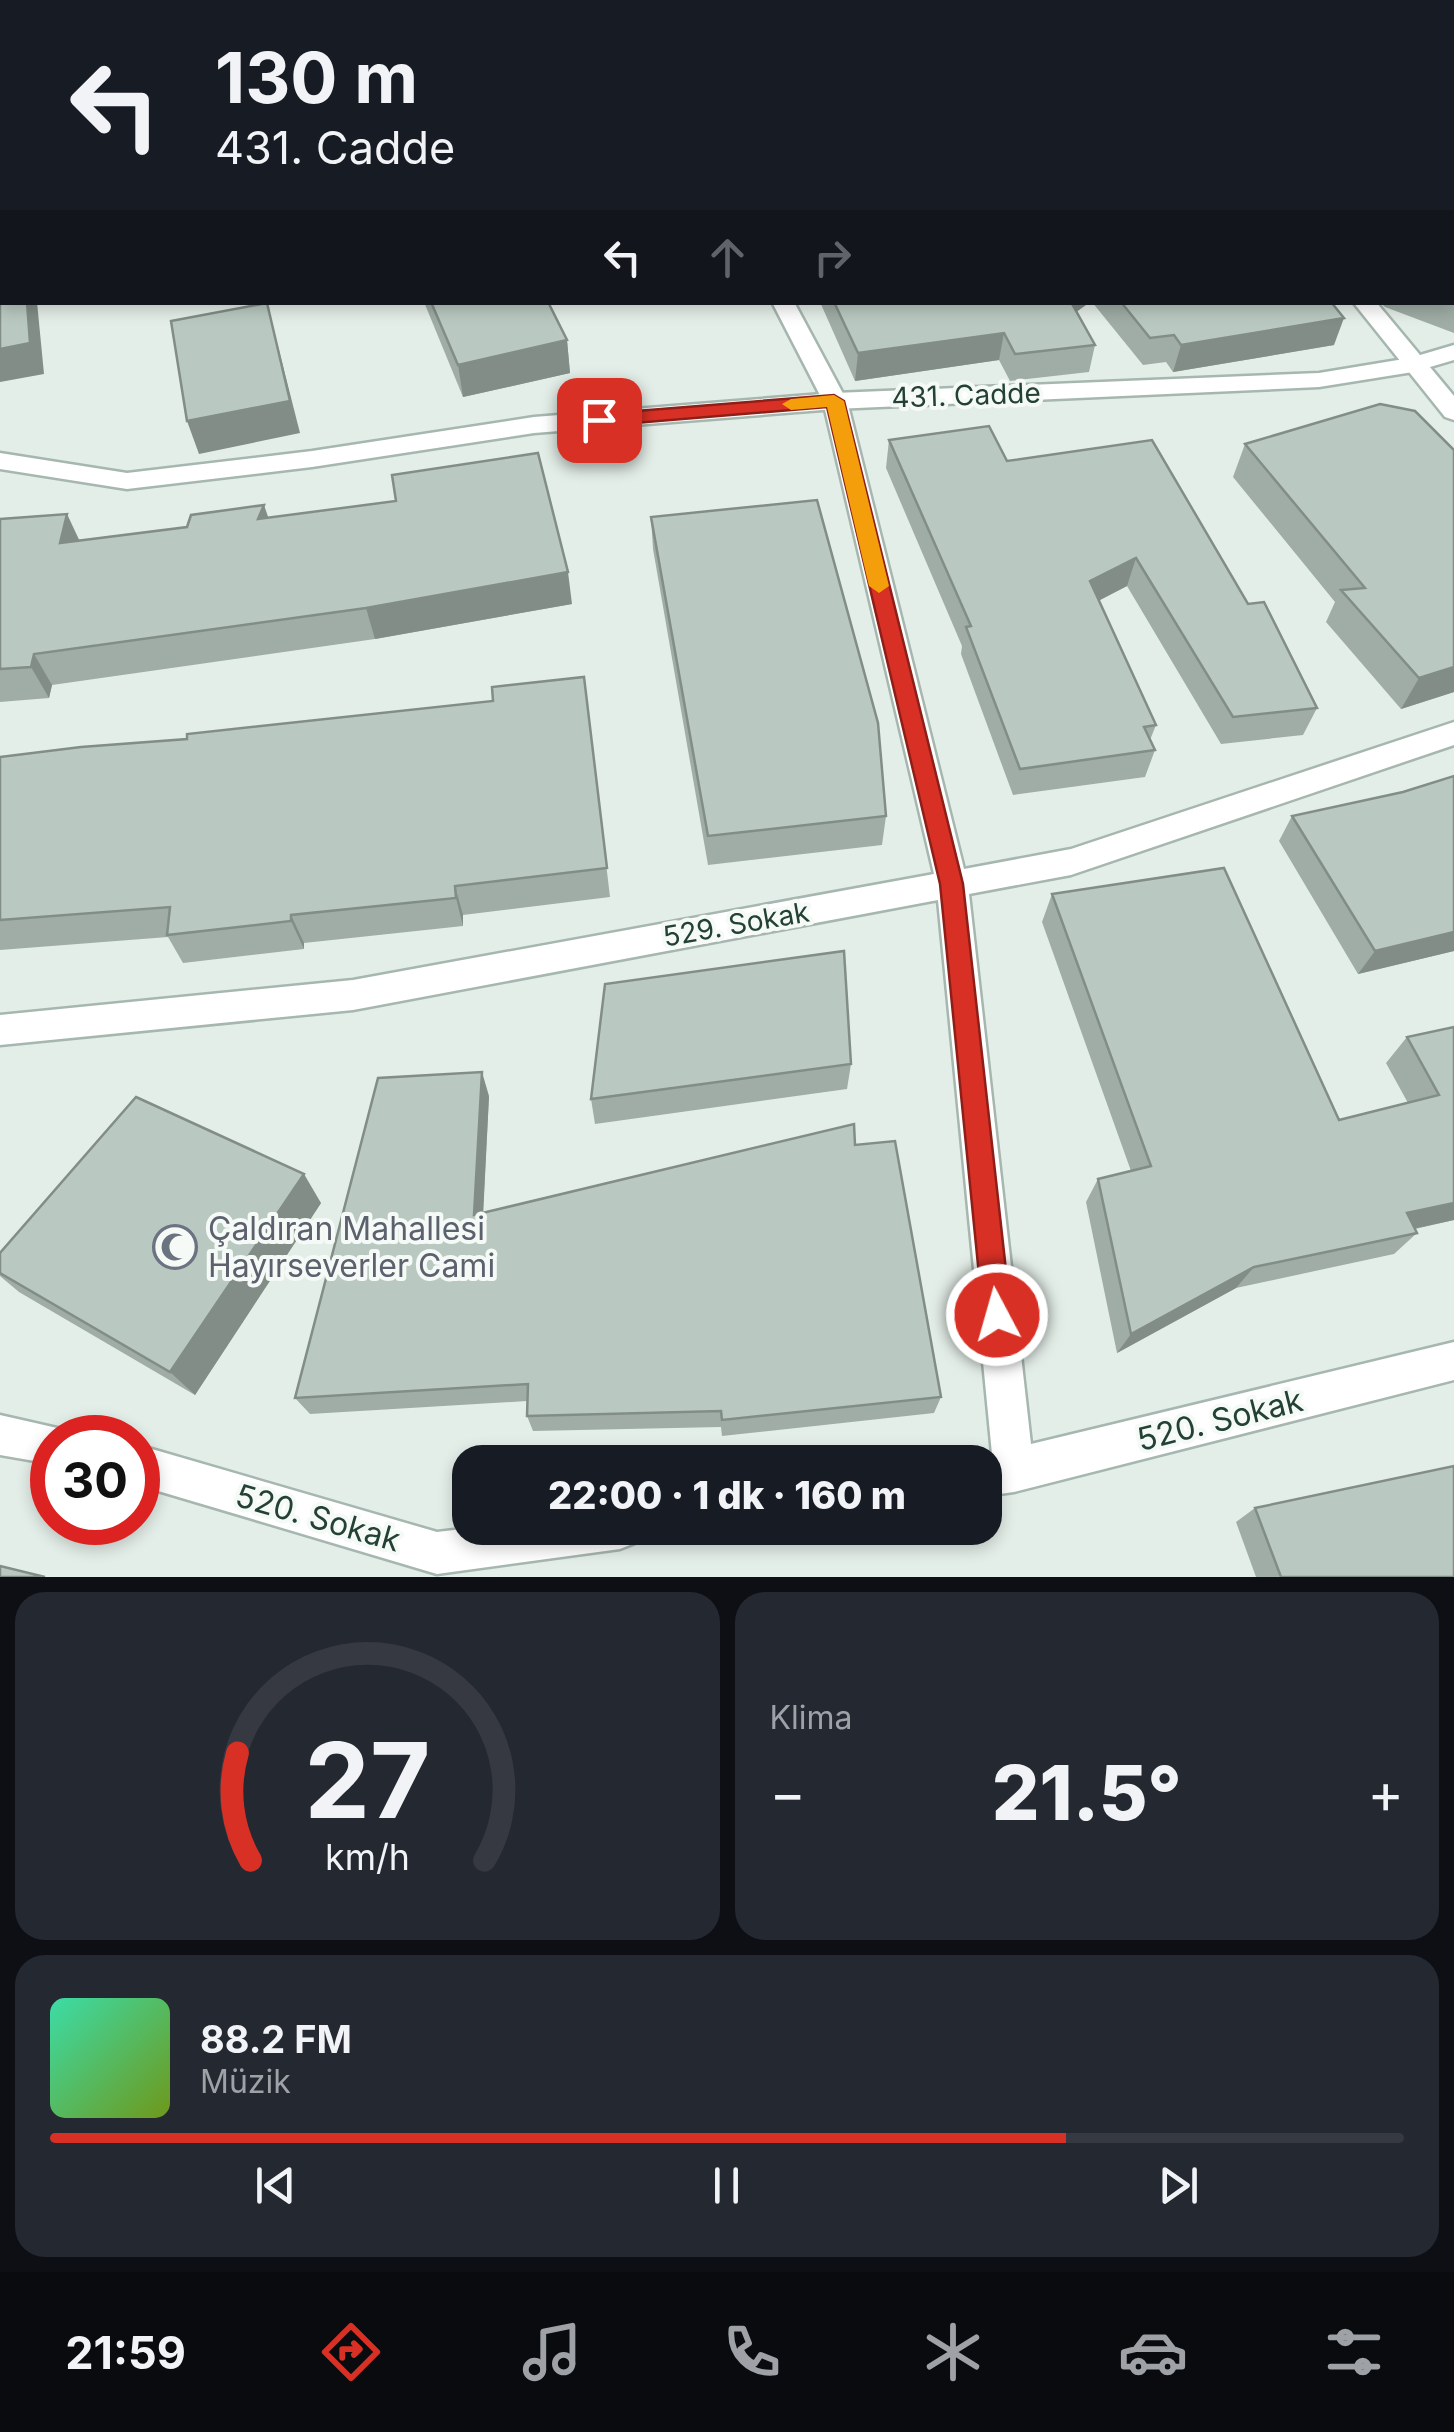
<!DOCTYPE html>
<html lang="tr">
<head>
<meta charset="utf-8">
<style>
	body { margin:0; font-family:Inter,sans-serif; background:#242831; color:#f1f3f6; height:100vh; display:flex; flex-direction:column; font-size:38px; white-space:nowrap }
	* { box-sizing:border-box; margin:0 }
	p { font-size:32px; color:#9ea1a6 }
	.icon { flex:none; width:55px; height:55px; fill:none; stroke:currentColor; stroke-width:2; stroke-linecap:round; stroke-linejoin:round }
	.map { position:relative; height:1577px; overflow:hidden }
	.drawer { display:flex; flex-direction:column; gap:15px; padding:15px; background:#0d0f14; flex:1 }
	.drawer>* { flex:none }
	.guide { position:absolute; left:0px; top:0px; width:1455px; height:305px; box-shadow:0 5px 15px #0003; background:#171b24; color:#f1f3f6; overflow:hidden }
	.speed { position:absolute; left:30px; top:1415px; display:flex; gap:20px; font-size:50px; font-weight:700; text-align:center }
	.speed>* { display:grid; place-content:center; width:130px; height:130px; border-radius:50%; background:#171b24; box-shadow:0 5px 15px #0003; line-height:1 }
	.speed .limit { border:15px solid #d22; background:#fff; color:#111 }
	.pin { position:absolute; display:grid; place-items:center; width:85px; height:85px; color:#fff; margin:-42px; border-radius:20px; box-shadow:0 5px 15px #0006 }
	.me { position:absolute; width:110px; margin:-55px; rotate:354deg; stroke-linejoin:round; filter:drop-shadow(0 0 8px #0008) }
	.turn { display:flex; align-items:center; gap:35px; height:210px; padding:0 50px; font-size:45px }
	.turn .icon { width:130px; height:130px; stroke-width:2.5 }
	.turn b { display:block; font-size:70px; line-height:85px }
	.lanes { display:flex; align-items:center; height:95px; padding:0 50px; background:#0003; justify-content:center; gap:50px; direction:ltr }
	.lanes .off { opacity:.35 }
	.big { font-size:75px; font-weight:800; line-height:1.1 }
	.drawer .widget { flex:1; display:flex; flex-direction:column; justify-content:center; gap:15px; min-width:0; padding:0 35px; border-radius:30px; background:#242831 }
	.drawer .dial { align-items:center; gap:0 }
	.dial svg { height:260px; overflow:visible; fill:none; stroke:#363941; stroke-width:7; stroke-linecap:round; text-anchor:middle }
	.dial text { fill:#f1f3f6; stroke:none }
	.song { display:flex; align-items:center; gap:30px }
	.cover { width:120px; height:120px; border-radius:15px; background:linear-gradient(135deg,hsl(160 70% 55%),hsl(80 70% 35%)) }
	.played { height:10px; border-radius:5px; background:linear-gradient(90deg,#d93025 75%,#363941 75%) }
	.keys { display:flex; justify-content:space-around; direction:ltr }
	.heat { display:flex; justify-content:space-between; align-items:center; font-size:55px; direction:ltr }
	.drawer .tiles { flex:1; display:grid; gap:15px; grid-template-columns:1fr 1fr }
	.widget:last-child { grid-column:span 2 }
	.trip { position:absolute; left:452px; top:1445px; width:550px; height:100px; border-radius:30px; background:#171b24; box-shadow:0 5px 15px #0003; font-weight:800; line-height:100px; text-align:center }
	.dock { display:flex; height:160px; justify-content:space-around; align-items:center; background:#090b0e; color:#9ea1a6 }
	.dock .icon { width:70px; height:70px }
	.dock .active { color:#d93025 }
	.dock b { font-size:45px; color:#f1f3f6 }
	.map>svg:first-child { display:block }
</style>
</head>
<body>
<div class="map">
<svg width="1454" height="1577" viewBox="0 0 1454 1577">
	<rect width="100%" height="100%" fill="#e4eee8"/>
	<path fill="#bde0c2" d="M60,0H761L766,2H54Z"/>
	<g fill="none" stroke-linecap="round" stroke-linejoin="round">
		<g stroke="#a6b7af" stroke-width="5">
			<g id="minor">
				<path d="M3,0H26L2,3Z"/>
				<path d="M1421,0H1449L1450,2H1423Z"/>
				<path d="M772,302H794L847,401L964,869L1071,849L1454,722V745L1071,875L969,894L1031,1444L1454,1342V1380L1014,1492L985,1496V1462H970L992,1454L938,900L353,1010L0,1045V1015L353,980L934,874L823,401Z"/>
				<path d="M1353,302H1376L1454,396V420L1445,417Z"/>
				<path d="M0,1415L66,1430L69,1438H52V1464L0,1455Z"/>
				<path d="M138,1445L437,1532L471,1528H641L635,1543L620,1549L437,1574L138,1485Z"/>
			</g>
		</g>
		<g stroke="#a6b7af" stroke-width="5">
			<path id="tertiary" d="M1454,345V360L1413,372L1319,387L835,409L534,433L312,467L127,489L0,469V453L127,473L312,451L534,417L835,393L1319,373L1410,358Z"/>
		</g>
		<use href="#minor" fill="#fff" fill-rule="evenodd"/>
		<use href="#tertiary" fill="#fff" fill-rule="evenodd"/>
	</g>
	<g fill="#9fada6">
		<path d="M1454,0V333L1385,307L1380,302H1452V2Z"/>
		<path d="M424,302H548L567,340L570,373L463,397Z"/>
		<path d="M820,302H1090L1076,312L1095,345L1089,372L1010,381L999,360L855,381Z"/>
		<path d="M1092,302H1331L1334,345L1173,372L1166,362L1143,365Z"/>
		<path d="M889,440L1007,461L1248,604L1317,708L1303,735L1221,744L1127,586L1099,600L1156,725L1150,740L1155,750L1145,777L1013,795L961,654L962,646L886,468Z"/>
		<path d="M1245,444L1454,450V692L1401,709L1326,622L1335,602L1233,477Z"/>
		<path d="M651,517L886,816L882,845L708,865L653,549Z"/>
		<path d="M269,518L572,604L375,639L52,685L49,698L0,702V519L80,541Z"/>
		<path d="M584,677L610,897L463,915V926L304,943V949L183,963L168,937L0,950V757L187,739L493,701Z"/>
		<path d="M1403,792L1454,951L1358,974L1279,841L1292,816Z"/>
		<path d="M1052,894L1339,1120L1408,1103L1386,1063L1407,1037L1454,1027V1220L1415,1229L1417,1233L1394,1254L1236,1288L1117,1353L1086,1202L1098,1179L1131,1171L1042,922Z"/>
		<path d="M851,1064L847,1089L595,1124L591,1099Z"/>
		<path d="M489,1096L483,1213L855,1145L941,1397L934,1413L722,1436L721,1427L533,1431L527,1416V1401L310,1414L295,1398Z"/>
		<path d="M321,1203L195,1395L19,1292L0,1276V1253Z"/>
		<path d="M1255,1508L1454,1577H1256L1236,1522Z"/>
	</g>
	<g fill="#828d87">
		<path d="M27,302H37L44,374L0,382V349Z"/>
		<path d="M1065,302H1090L1061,323Z"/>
		<path d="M267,303L300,433L199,454L187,421Z"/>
		<path d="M1344,318L1334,345L1173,372L1181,345Z"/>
		<path d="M1004,333L999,360L855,381L858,353Z"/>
		<path d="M567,340L570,373L463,397L458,365Z"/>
		<path d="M264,505L275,537L258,519Z"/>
		<path d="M67,514L82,546L60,543Z"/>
		<path d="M1136,558L1127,586L1083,609L1090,581Z"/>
		<path d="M568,572L572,604L375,639L366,608Z"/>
		<path d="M34,654L52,685L49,698L31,667Z"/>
		<path d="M1454,667V692L1401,709L1419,678Z"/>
		<path d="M455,886L463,915V926L456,898Z"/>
		<path d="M291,915L304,943V949L291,921Z"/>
		<path d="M1454,932V951L1358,974L1375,951Z"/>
		<path d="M482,1072L489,1096L482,1236L474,1215Z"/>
		<path d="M304,1174L321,1203L195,1395L170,1372Z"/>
		<path d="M1454,1203V1220L1385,1235L1407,1213Z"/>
		<path d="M1254,1267L1236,1288L1117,1353L1131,1334Z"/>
	</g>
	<g fill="#b9c9c1" stroke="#828d87" stroke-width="2.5">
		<path d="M1444,0H1454V301H1452V2H1433Z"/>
		<path d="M0,255H2V302H27L30,343L0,349Z"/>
		<path d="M431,302H548L567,340L458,365Z"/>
		<path d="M834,302H1071L1095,345L1015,354L1004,333L858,353Z"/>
		<path d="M1121,302H1331L1344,318L1181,345L1174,335L1150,338Z"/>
		<path d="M267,303L290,401L187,421L171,321Z"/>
		<path d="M1380,404L1415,411L1454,450V667L1419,678L1341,590L1365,588L1245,444Z"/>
		<path d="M989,426L1007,461L1152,440L1248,604L1264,602L1317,708L1233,717L1136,558L1090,581L1156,725L1144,727L1155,750L1020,769L966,627L971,626L889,440Z"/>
		<path d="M538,453L568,572L366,608L34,654L31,667L0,669V519L67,514L60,543L187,527L191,515L264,505L258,519L396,501L392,475Z"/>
		<path d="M817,500L878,723L886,816L708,836L651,517Z"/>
		<path d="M584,677L607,868L455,886L456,898L291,915V921L167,935L170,907L0,920V757L81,747L187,739V734L493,701L492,687Z"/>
		<path d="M1454,776V932L1375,951L1292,816L1403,792Z"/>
		<path d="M1224,868L1339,1120L1439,1095L1407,1037L1454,1027V1203L1407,1213L1417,1233L1254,1267L1131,1334L1098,1179L1151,1166L1052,894Z"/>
		<path d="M844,951L851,1064L591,1099L605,984Z"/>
		<path d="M482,1072L474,1215L854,1124L855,1145L895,1141L941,1397L722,1420L721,1411L527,1416L528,1384L295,1398L378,1078Z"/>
		<path d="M136,1097L304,1174L170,1372L0,1273V1253Z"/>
		<path d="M1454,1466V1577H1281L1255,1508Z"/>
		<path d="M0,1566L45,1577H0Z"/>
	</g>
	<path fill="#d93025" stroke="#8d1f18" stroke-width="2.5" d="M834,395L844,401L963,884L1011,1315L1007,1325L997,1330L987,1325L983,1315L940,884L827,407L599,426L590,420L599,414Z"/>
	<path fill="#f59e0b" d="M834,395L844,401L889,586L879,593L869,586L827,407L791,410L782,404L791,399Z"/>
	<defs>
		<g id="mosque-ring" transform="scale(2.25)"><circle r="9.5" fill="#f5faf7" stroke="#6b7280" stroke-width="1.5"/><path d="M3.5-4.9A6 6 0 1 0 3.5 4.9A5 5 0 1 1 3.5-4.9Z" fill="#6b7280"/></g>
	</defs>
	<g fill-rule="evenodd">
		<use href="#mosque-ring" x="175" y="1247"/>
	</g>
	<g text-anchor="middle" stroke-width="8" stroke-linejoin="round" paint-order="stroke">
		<g font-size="28" fill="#234135" stroke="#f5faf7">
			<text transform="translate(966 395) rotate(-2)" y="10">431. Cadde</text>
			<text transform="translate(736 924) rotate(-10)" y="10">529. Sokak</text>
		</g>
		<g font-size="32" fill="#5b616d" stroke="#f5faf7" text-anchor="start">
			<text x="208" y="1240">Çaldıran Mahallesi<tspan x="208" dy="37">Hayırseverler Cami</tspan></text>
		</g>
		<g font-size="32" fill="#234135" stroke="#f5faf7">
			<text transform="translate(1220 1420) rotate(-14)" y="11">520. Sokak</text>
			<text transform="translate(318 1518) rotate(16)" y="11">520. Sokak</text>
		</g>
	</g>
</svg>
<div class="speed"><div class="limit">30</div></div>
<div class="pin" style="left:599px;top:420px;background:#d93025"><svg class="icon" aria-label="arrive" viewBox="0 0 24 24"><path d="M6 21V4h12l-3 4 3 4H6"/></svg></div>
<svg class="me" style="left:997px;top:1315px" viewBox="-20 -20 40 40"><circle r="17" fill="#d93025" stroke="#fff" stroke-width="3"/><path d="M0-11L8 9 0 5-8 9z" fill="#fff"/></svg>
<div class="trip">22:00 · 1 dk · 160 m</div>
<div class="guide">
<div class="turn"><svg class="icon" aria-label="left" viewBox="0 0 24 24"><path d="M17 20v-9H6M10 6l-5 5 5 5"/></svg><div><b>130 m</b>431. Cadde</div></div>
<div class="lanes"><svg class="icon" aria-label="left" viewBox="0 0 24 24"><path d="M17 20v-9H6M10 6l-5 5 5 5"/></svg><svg class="icon off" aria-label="ahead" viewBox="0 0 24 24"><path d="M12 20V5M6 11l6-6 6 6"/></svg><svg class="icon off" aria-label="right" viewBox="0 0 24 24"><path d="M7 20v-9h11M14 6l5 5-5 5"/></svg></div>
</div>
</div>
<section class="drawer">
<div class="tiles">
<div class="widget dial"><svg viewBox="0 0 100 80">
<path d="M14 69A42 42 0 1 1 86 69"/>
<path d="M14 69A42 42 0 0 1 10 36" stroke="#d93025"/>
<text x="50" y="56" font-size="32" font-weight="700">27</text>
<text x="50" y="72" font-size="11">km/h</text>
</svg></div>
<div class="widget"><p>Klima</p>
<div class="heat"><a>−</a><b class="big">21.5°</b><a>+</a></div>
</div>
<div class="widget">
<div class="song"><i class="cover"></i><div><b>88.2 FM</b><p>Müzik</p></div></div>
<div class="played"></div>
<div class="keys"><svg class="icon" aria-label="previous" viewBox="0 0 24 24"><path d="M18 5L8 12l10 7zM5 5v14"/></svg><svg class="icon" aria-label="pause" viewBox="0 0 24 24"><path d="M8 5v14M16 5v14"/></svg><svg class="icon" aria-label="next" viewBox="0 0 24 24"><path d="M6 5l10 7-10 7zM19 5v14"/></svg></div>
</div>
</div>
</section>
<nav class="dock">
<b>21:59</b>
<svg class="icon active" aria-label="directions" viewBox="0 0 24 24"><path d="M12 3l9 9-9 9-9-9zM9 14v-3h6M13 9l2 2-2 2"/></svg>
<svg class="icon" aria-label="music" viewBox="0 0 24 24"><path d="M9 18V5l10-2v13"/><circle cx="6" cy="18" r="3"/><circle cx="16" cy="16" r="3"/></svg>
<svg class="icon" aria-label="phone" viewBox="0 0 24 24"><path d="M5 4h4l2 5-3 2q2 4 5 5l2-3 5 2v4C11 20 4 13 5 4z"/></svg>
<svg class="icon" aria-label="climate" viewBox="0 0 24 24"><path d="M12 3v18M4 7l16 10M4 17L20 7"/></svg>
<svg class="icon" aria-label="car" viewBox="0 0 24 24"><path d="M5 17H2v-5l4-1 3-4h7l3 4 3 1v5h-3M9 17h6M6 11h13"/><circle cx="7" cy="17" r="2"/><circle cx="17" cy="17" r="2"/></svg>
<svg class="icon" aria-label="filters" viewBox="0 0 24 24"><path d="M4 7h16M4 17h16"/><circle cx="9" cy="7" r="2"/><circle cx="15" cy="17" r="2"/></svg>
</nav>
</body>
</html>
